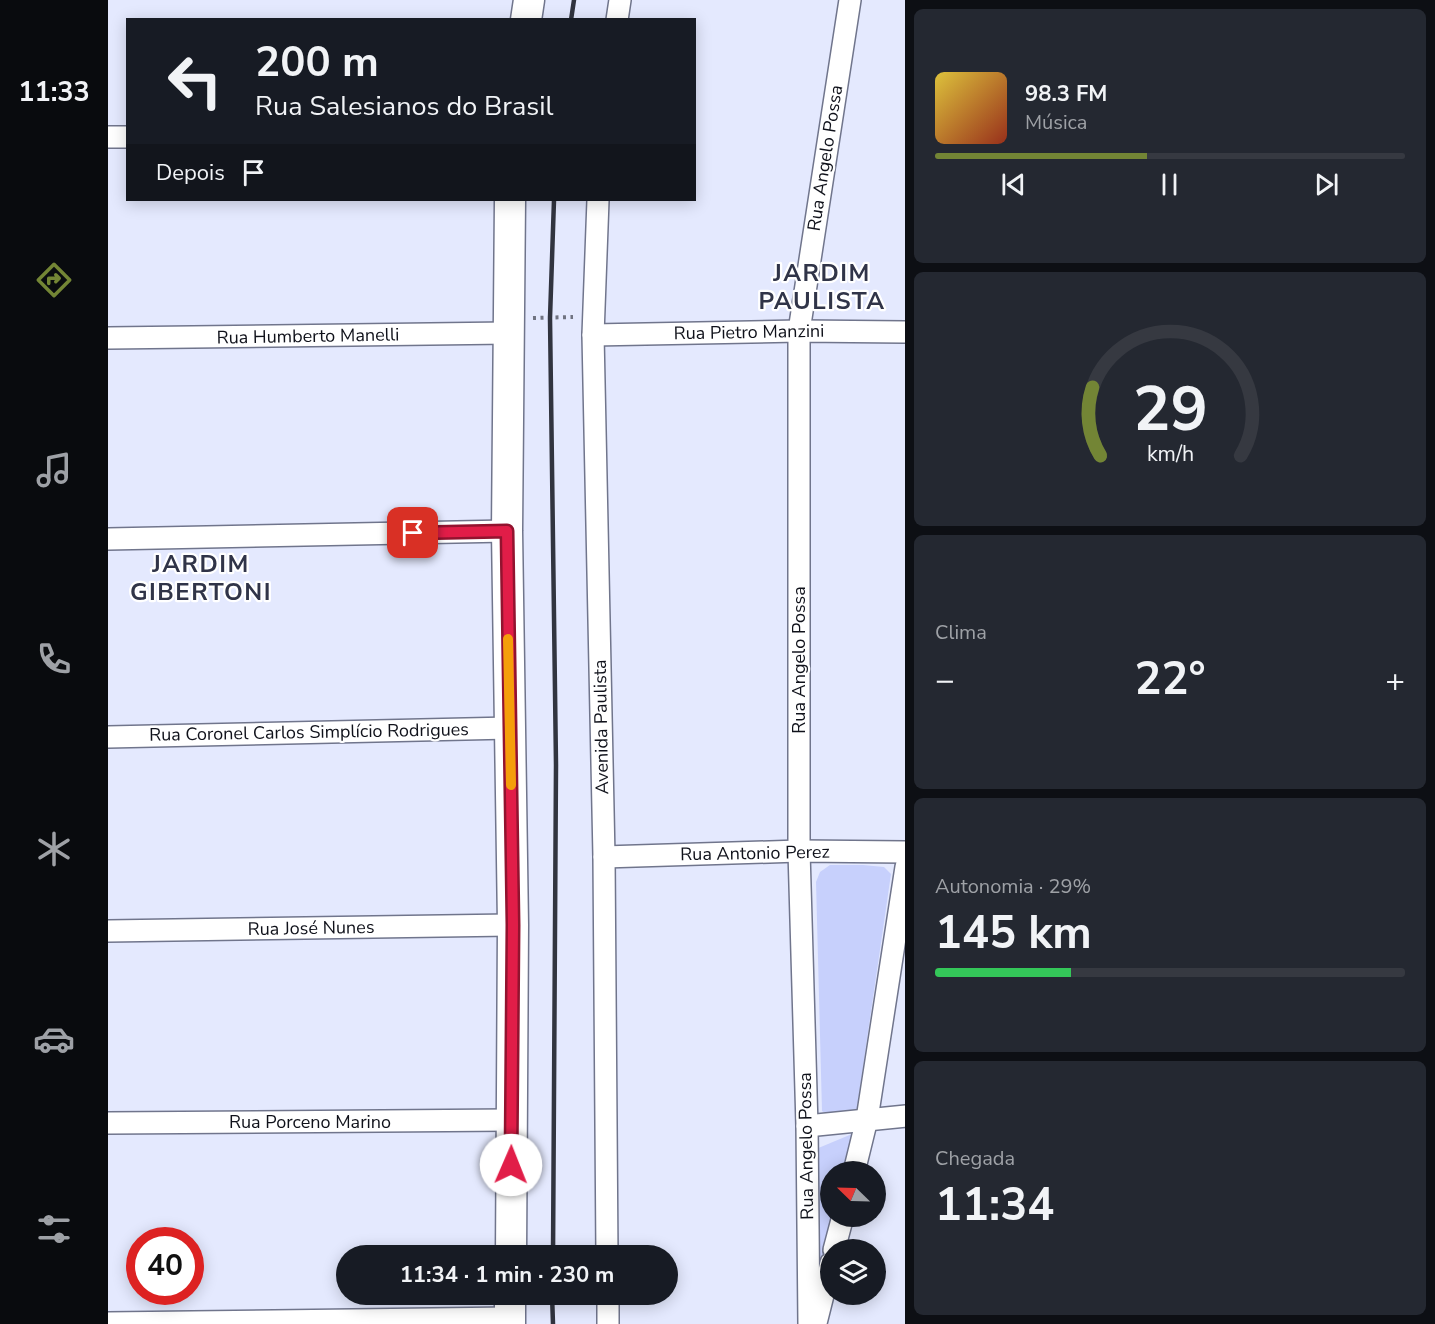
<!DOCTYPE html>
<html lang="pt">
<head>
<meta charset="utf-8">
<style>
	body { margin:0; font-family:"Nunito Sans",sans-serif; background:#242831; color:#f1f3f6; height:100vh; display:flex; flex-direction:column; font-size:22px; white-space:nowrap }
	* { box-sizing:border-box; margin:0 }
	p { font-size:20px; color:#9ea1a6 }
	.icon { flex:none; width:33px; height:33px; fill:none; stroke:currentColor; stroke-width:2; stroke-linecap:round; stroke-linejoin:round }
	.map { position:relative; flex:1; overflow:hidden }
	.details { display:flex; flex-direction:column; gap:9px; padding:9px; background:#0d0f14; width:530px }
	.details>* { flex:none }
	.top-card { position:absolute; left:18px; top:18px; width:570px; height:183px; border-radius:0px; box-shadow:0 3px 15px #0003; background:#171b24; color:#f1f3f6; overflow:hidden }
	.needle { width:39px; rotate:293deg }
	.tools { position:absolute; left:712px; top:1161px; display:grid; gap:12px }
	.tools a { display:grid; place-items:center; width:66px; height:66px; border-radius:50%; background:#171b24; box-shadow:0 3px 15px #0003; font-size:30px }
	.speed { position:absolute; left:18px; top:1227px; display:flex; gap:12px; font-size:30px; font-weight:700; text-align:center }
	.speed>* { display:grid; place-content:center; width:78px; height:78px; border-radius:50%; background:#171b24; box-shadow:0 3px 15px #0003; line-height:1 }
	.speed .limit { border:9px solid #d22; background:#fff; color:#111 }
	.pin { position:absolute; display:grid; place-items:center; width:51px; height:51px; color:#fff; margin:-26px; border-radius:12px; box-shadow:0 3px 9px #0006 }
	.me { position:absolute; width:66px; margin:-33px; rotate:1deg; stroke-linejoin:round; filter:drop-shadow(0 0 4px #0008) }
	.turn { display:flex; align-items:center; gap:21px; height:126px; padding:0 30px; font-size:27px }
	.turn .icon { width:78px; height:78px; stroke-width:2.5 }
	.turn b { display:block; font-size:42px; line-height:51px }
	.then { display:flex; align-items:center; height:57px; padding:0 30px; background:#0003; gap:12px; font-size:22px }
	.big { font-size:45px; font-weight:700; line-height:1.1 }
	.details .tile { flex:1; display:flex; flex-direction:column; justify-content:center; gap:9px; min-width:0; padding:0 21px; border-radius:9px; background:#242831 }
	.details .dial { align-items:center; gap:0 }
	.dial svg { height:156px; overflow:visible; fill:none; stroke:#363941; stroke-width:7; stroke-linecap:round; text-anchor:middle }
	.dial text { fill:#f1f3f6; stroke:none }
	.song { display:flex; align-items:center; gap:18px }
	.cover { width:72px; height:72px; border-radius:9px; background:linear-gradient(135deg,hsl(50 70% 55%),hsl(10 70% 35%)) }
	.played { height:6px; border-radius:3px; background:linear-gradient(90deg,#738535 45%,#363941 45%) }
	.keys { display:flex; justify-content:space-around; direction:ltr }
	.heat { display:flex; justify-content:space-between; align-items:center; font-size:33px; direction:ltr }
	.charge { height:9px; border-radius:4px; background:linear-gradient(90deg,#34c759 29%,#363941 0) }
	.trip { position:absolute; left:228px; top:1245px; width:342px; height:60px; border-radius:30px; background:#171b24; box-shadow:0 3px 15px #0003; font-weight:700; line-height:60px; text-align:center }
	main { display:flex; flex:1; min-height:0 }
	.tab-bar { display:flex; flex-direction:column; width:108px; justify-content:space-around; align-items:center; background:#090b0e; color:#9ea1a6 }
	.tab-bar .icon { width:42px; height:42px }
	.tab-bar .selected { color:#738535 }
	.tab-bar b { font-size:27px; color:#f1f3f6 }
	.map>svg:first-child { display:block }
</style>
</head>
<body>
<main>
<nav class="tab-bar">
<b>11:33</b>
<svg class="icon selected" aria-label="directions" viewBox="0 0 24 24"><path d="M12 3l9 9-9 9-9-9zM9 14v-3h6M13 9l2 2-2 2"/></svg>
<svg class="icon" aria-label="music" viewBox="0 0 24 24"><path d="M9 18V5l10-2v13"/><circle cx="6" cy="18" r="3"/><circle cx="16" cy="16" r="3"/></svg>
<svg class="icon" aria-label="phone" viewBox="0 0 24 24"><path d="M5 4h4l2 5-3 2q2 4 5 5l2-3 5 2v4C11 20 4 13 5 4z"/></svg>
<svg class="icon" aria-label="climate" viewBox="0 0 24 24"><path d="M12 3v18M4 7l16 10M4 17L20 7"/></svg>
<svg class="icon" aria-label="car" viewBox="0 0 24 24"><path d="M5 17H2v-5l4-1 3-4h7l3 4 3 1v5h-3M9 17h6M6 11h13"/><circle cx="7" cy="17" r="2"/><circle cx="17" cy="17" r="2"/></svg>
<svg class="icon" aria-label="filters" viewBox="0 0 24 24"><path d="M4 7h16M4 17h16"/><circle cx="9" cy="7" r="2"/><circle cx="15" cy="17" r="2"/></svg>
</nav>
<div class="map">
<svg width="798" height="1324" viewBox="0 0 798 1324">
	<rect width="100%" height="100%" fill="#e4e9fe"/>
	<g fill="#c7d0fc">
		<path d="M722,865H755L776,867L783,874L749,1108L740,1116L723,1117L714,1111L708,882L712,872Z"/>
		<path d="M744,1134L736,1171L723,1172V1216L727,1217L717,1263L709,1287L708,1149Z"/>
	</g>
	<g fill="none" stroke-linecap="round" stroke-linejoin="round">
		<g stroke="#70758c" stroke-width="24">
			<g id="street">
				<path d="M509,20L512,0"/>
				<path d="M0,137H20"/>
				<path d="M490,200L485,335L496,857L499,1256"/>
				<path d="M485,335L691,331L798,332"/>
				<path d="M0,338L400,333"/>
				<path d="M0,539L399,531"/>
				<path d="M0,737L402,728"/>
				<path d="M496,857L691,851L798,852"/>
				<path d="M0,931L405,925"/>
				<path d="M0,1123L404,1120"/>
				<path d="M699,1126L798,1116"/>
				<path d="M746,1172L759,1119L798,867"/>
				<path d="M726,1250L735,1216"/>
				<path d="M500,1294V1324"/>
				<path d="M0,1323L402,1318"/>
				<path d="M708,1323L723,1263"/>
				<path d="M701,1324L699,1126L691,851V331L742,0"/>
			</g>
		</g>
		<g stroke="#70758c" stroke-width="33">
			<g id="secondary">
				<path d="M418,20L421,0"/>
				<path d="M402,200L399,531L405,925L403,1256"/>
				<path d="M402,1324V1294"/>
			</g>
		</g>
		<path stroke="#707381" stroke-width="4" stroke-dasharray="3 4.5" stroke-linecap="butt" d="M425,318L465,317"/>
		<use href="#street" stroke="#fff" stroke-width="21"/>
		<use href="#secondary" stroke="#fff" stroke-width="30"/>
		<g stroke="#31343f" stroke-width="4.5">
			<path d="M463,20L466,0"/>
			<path d="M445,1256L448,765L442,318L446,200"/>
			<path d="M444,1294L445,1324"/>
		</g>
	</g>
	<g fill="none" stroke-linecap="round" stroke-linejoin="round">
		<g stroke="#92132f" stroke-width="15">
			<path id="route" d="M305,533L399,531L405,925L403,1165"/>
		</g>
		<use href="#route" stroke="#e11d48" stroke-width="10"/>
		<path stroke="#f59e0b" stroke-width="10" d="M400,639L403,785"/>
	</g>
	<g text-anchor="middle" stroke-width="4.5" stroke-linejoin="round" paint-order="stroke">
		<g font-size="18" fill="#0f111a" stroke="#fff">
			<text transform="translate(717 158) rotate(-81)" y="6">Rua Angelo Possa</text>
			<text transform="translate(641 332) rotate(-1)" y="6">Rua Pietro Manzini</text>
			<text transform="translate(200 336) rotate(-1)" y="6">Rua Humberto Manelli</text>
			<text transform="translate(691 660) rotate(-90)" y="6">Rua Angelo Possa</text>
			<text transform="translate(493 727) rotate(-91)" y="6">Avenida Paulista</text>
			<text transform="translate(201 732) rotate(-1)" y="6">Rua Coronel Carlos Simplício Rodrigues</text>
			<text transform="translate(647 853) rotate(-1)" y="6">Rua Antonio Perez</text>
			<text transform="translate(203 928) rotate(-1)" y="6">Rua José Nunes</text>
			<text x="202" y="1128">Rua Porceno Marino</text>
			<text transform="translate(698 1146) rotate(-91)" y="6">Rua Angelo Possa</text>
		</g>
		<g font-size="24" font-weight="bold" letter-spacing="1.5" fill="#303448" stroke="#fff">
			<text x="714" y="281">JARDIM<tspan x="714" dy="28">PAULISTA</tspan></text>
			<text x="93" y="572">JARDIM<tspan x="93" dy="28">GIBERTONI</tspan></text>
		</g>
	</g>
</svg>
<div class="tools">
<a><svg class="needle" viewBox="-14 -14 28 28"><path d="M0-13l5 13h-10z" fill="#e53935"/><path d="M0 13l5-13h-10z" fill="#9ea1a6"/></svg></a>
<a><svg class="icon" aria-label="layers" viewBox="0 0 24 24"><path d="M12 4l9 5-9 5-9-5zM3 14l9 5 9-5"/></svg></a>
</div>
<div class="speed"><div class="limit">40</div></div>
<div class="pin" style="left:305px;top:533px;background:#d93025"><svg class="icon" aria-label="arrive" viewBox="0 0 24 24"><path d="M6 21V4h12l-3 4 3 4H6"/></svg></div>
<svg class="me" style="left:403px;top:1165px" viewBox="-20 -20 40 40"><circle r="19" fill="#fff"/><path d="M0-13L10 11 0 6-10 11z" fill="#e11d48"/></svg>
<div class="trip">11:34 · 1 min · 230 m</div>
<div class="top-card">
<div class="turn"><svg class="icon" aria-label="left" viewBox="0 0 24 24"><path d="M17 20v-9H6M10 6l-5 5 5 5"/></svg><div><b>200 m</b>Rua Salesianos do Brasil</div></div>
<div class="then">Depois<svg class="icon" aria-label="arrive" viewBox="0 0 24 24"><path d="M6 21V4h12l-3 4 3 4H6"/></svg></div>
</div>
</div>
<section class="details">
<div class="tile">
<div class="song"><i class="cover"></i><div><b>98.3 FM</b><p>Música</p></div></div>
<div class="played"></div>
<div class="keys"><svg class="icon" aria-label="previous" viewBox="0 0 24 24"><path d="M18 5L8 12l10 7zM5 5v14"/></svg><svg class="icon" aria-label="pause" viewBox="0 0 24 24"><path d="M8 5v14M16 5v14"/></svg><svg class="icon" aria-label="next" viewBox="0 0 24 24"><path d="M6 5l10 7-10 7zM19 5v14"/></svg></div>
</div>
<div class="tile dial"><svg viewBox="0 0 100 80">
<path d="M14 69A42 42 0 1 1 86 69"/>
<path d="M14 69A42 42 0 0 1 10 34" stroke="#738535"/>
<text x="50" y="56" font-size="32" font-weight="700">29</text>
<text x="50" y="72" font-size="11">km/h</text>
</svg></div>
<div class="tile"><p>Clima</p>
<div class="heat"><a>−</a><b class="big">22°</b><a>+</a></div>
</div>
<div class="tile"><p>Autonomia · 29%</p><b class="big">145 km</b><div class="charge"></div></div>
<div class="tile"><p>Chegada</p><b class="big">11:34</b></div>
</section>
</main>
</body>
</html>
